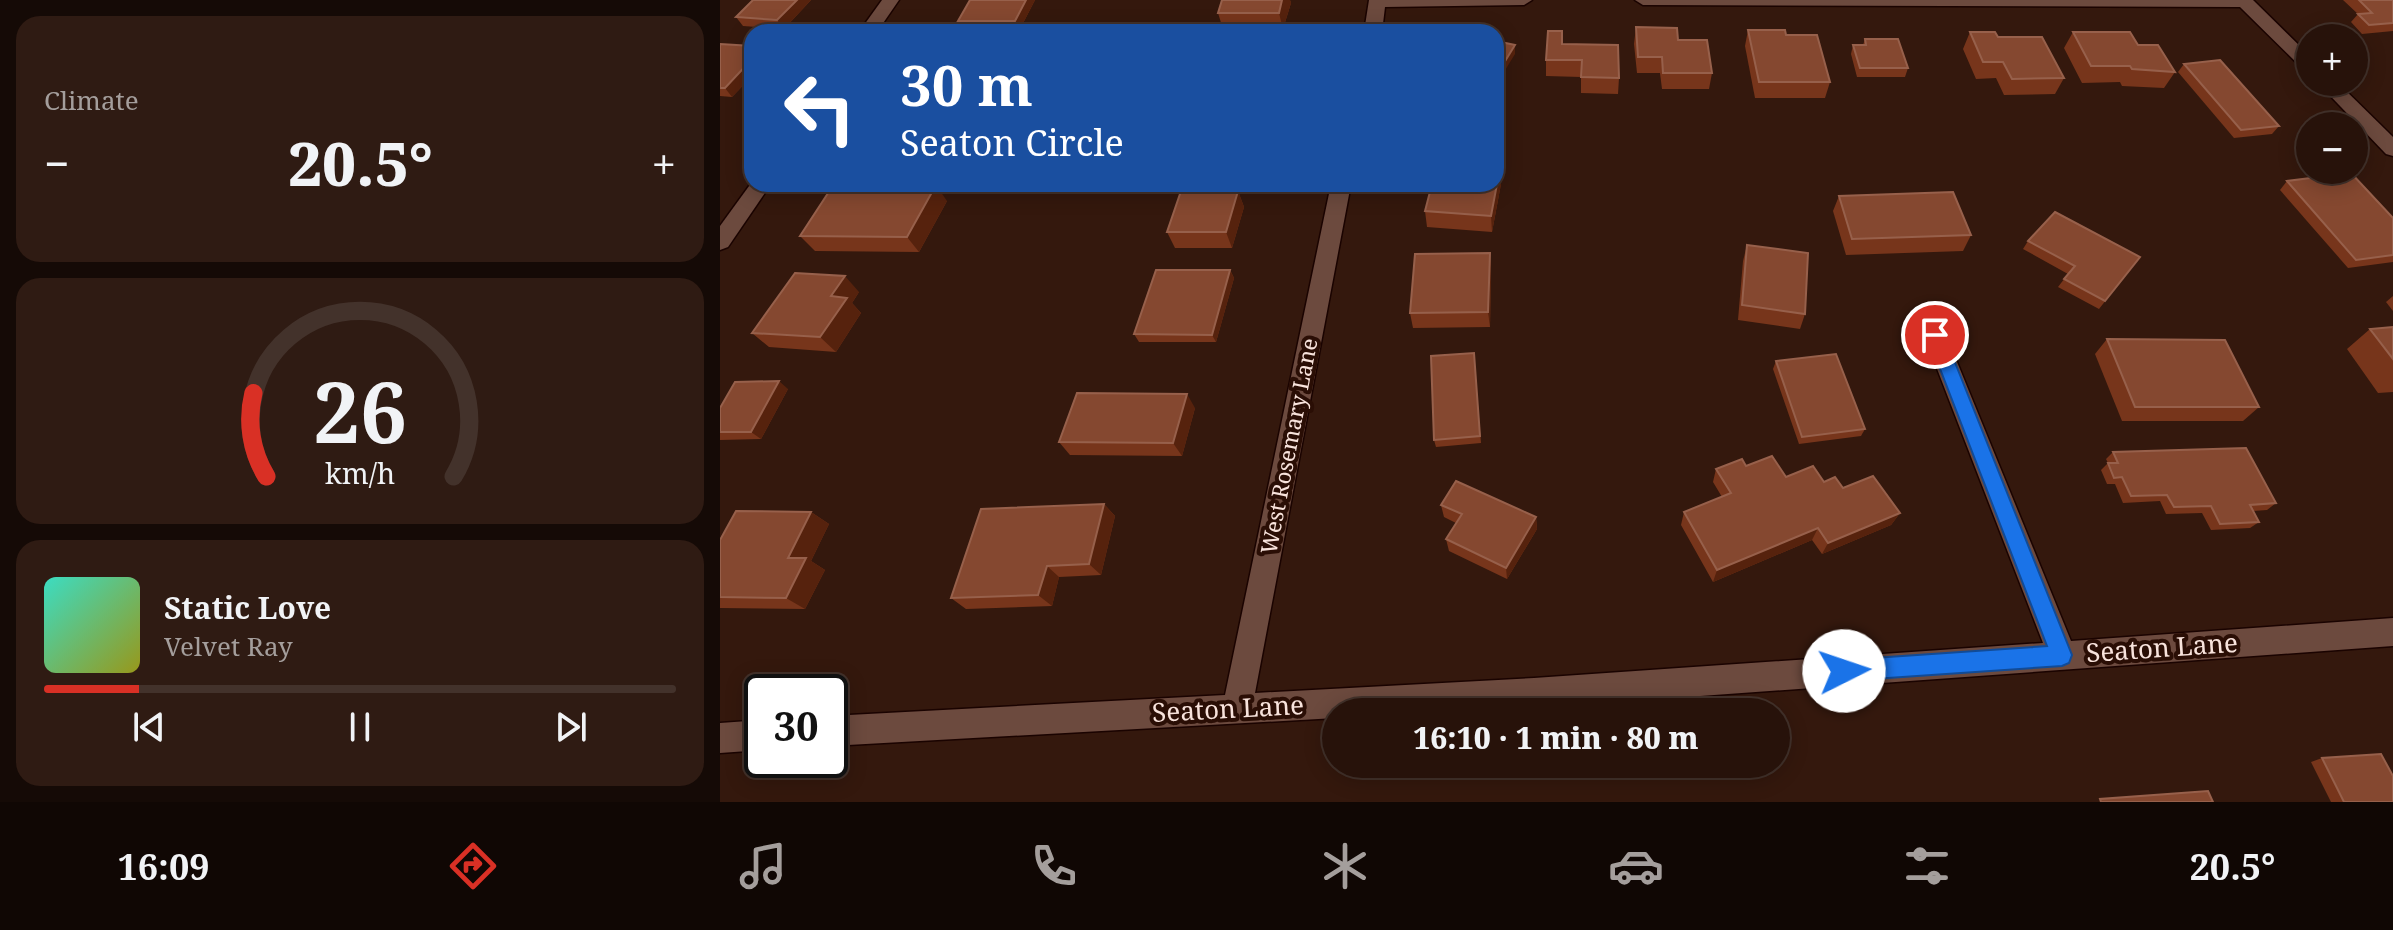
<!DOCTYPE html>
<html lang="en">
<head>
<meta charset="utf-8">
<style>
	body { margin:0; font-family:"Noto Serif",serif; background:#2f1b13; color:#f1f3f6; height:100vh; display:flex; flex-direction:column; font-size:30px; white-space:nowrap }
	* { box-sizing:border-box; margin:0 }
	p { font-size:26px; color:#a49e9c }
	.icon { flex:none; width:44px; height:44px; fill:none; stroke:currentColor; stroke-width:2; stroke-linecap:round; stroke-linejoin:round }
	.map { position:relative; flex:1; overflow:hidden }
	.side { display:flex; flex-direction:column; gap:16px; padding:16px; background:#150a06; width:720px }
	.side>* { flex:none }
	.banner { position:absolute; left:24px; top:24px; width:760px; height:168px; border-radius:24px; box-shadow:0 4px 20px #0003,0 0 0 2px #43322b; background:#1a4fa0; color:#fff; overflow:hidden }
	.controls { position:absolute; left:1576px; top:24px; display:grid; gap:16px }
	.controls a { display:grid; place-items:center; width:72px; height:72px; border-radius:50%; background:#27120a; box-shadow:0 4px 20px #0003,0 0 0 2px #43322b; font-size:40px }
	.speed { position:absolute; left:24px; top:674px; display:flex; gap:16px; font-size:40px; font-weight:700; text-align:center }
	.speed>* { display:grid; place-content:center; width:104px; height:104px; border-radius:50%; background:#27120a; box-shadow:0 4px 20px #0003,0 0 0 2px #43322b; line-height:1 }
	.speed .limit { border:4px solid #111; border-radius:12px; background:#fff; color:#111 }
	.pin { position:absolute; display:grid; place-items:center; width:68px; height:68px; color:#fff; margin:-34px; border:4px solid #fff; border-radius:50%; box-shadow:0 2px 8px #0007 }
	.me { position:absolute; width:88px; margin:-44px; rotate:86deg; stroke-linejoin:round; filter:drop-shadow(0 0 6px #0008) }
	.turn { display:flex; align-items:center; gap:28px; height:168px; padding:0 24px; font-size:36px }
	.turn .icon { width:104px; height:104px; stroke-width:2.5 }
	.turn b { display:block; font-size:56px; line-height:68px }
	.big { font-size:60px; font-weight:800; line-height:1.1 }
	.side .widget { flex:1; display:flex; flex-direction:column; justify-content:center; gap:12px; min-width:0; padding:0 28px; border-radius:24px; background:#2f1b13 }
	.side .dial { align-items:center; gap:0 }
	.dial svg { height:208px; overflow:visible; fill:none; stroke:#43322b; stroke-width:7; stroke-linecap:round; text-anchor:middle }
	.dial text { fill:#f1f3f6; stroke:none }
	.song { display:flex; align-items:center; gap:24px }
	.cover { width:96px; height:96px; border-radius:12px; background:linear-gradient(135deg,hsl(170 70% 55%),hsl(60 70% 35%)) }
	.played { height:8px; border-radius:4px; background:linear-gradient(90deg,#d93025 15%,#43322b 15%) }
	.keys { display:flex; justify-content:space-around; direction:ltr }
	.heat { display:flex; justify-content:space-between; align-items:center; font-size:44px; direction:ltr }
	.trip { position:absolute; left:602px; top:698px; width:468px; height:80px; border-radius:40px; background:#27120a; box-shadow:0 4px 20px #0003,0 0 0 2px #43322b; font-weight:800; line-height:80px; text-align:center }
	.tabs { display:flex; height:128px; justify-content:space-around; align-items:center; background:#100704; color:#a49e9c }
	.tabs .icon { width:56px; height:56px }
	.tabs .selected { color:#d93025 }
	.tabs b { font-size:36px; color:#f1f3f6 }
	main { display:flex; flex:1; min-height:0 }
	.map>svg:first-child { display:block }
</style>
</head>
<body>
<main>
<section class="side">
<div class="widget"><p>Climate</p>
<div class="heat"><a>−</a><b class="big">20.5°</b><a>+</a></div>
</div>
<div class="widget dial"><svg viewBox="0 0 100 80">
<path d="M14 69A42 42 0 1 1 86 69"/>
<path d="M14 69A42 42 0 0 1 9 37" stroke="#d93025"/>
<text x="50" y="56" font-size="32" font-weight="700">26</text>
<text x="50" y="72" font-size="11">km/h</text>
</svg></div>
<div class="widget">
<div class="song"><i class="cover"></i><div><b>Static Love</b><p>Velvet Ray</p></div></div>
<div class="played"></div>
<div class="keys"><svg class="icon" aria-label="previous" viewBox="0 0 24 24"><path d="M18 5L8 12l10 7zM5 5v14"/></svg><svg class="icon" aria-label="pause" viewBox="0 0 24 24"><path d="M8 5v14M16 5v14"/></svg><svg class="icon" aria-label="next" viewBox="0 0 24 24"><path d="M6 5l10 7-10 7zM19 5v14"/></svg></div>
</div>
</section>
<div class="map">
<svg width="1673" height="802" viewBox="0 0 1673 802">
	<rect width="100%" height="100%" fill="#34180d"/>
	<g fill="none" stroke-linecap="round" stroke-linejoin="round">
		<g stroke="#1a0300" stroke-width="3">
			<g id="minor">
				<path d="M162,0H179L157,32H139Z"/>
				<path d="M649,0H812L804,5L665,7L662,32H644Z"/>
				<path d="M915,0H1533L1590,56V72L1584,70L1520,7L923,5Z"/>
				<path d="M1597,82H1617L1673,137V156L1666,154Z"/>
				<path d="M32,182L51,184L8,247L0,250V226Z"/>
				<path d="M611,184H631L535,693L814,678L1323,643L1204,335L1207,329L1215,326L1223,329L1226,335L1351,641L1673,618V646L814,708L732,712H616V718L110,746V716L505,695Z"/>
				<path d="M42,720V750L0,753V723Z"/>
			</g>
		</g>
		<use href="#minor" fill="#6c4a3e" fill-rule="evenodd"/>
	</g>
	<g fill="#77351b">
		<path d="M33,0H91L64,29L23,26L16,17Z"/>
		<path d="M250,0H315L300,29L243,30L238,21Z"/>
		<path d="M502,0H570L571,3L563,29H503L498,13Z"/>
		<path d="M1623,0H1673V31L1642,34L1631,22L1638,14Z"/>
		<path d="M916,27L958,40L992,73L989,89H942L940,73H917L914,44Z"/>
		<path d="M1028,30L1066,35L1110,82L1105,98H1035L1025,46Z"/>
		<path d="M1250,32L1278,37L1344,78L1335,94L1284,95L1276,78L1256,79L1243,49Z"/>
		<path d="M1353,32L1418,45L1455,72L1444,88L1402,86L1400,82L1362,83L1344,48Z"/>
		<path d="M1145,39L1188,68L1185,77H1137L1131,54L1133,45H1143Z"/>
		<path d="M0,44L32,46V76L12,97L0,96Z"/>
		<path d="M842,44L899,78L898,94L861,93V77L826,76V60Z"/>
		<path d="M1464,64L1559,126L1552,134L1514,138L1458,72Z"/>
		<path d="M780,168L781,184L772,232L707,227L705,211Z"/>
		<path d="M1567,181L1673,218V262L1628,268L1560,190Z"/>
		<path d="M518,191L524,207L512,248H455L447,232Z"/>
		<path d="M1119,196L1251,235L1243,251L1126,255L1113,211Z"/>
		<path d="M227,201L199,252L95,251L80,236Z"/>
		<path d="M1308,241L1420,257L1379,309L1338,287L1348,274L1303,249Z"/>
		<path d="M1027,245L1085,314L1080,329L1018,320L1023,261Z"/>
		<path d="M770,253L771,268L770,327L693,328L690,313Z"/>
		<path d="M510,270L514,278L496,342H419L414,334Z"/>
		<path d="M139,292L132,303L141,313L116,352L49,347L32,333Z"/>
		<path d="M1673,296V311L1666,302Z"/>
		<path d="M1673,327V392L1658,393L1627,349L1650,329Z"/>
		<path d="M1387,339L1539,407L1523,421H1402L1375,354Z"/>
		<path d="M754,353L761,443L716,447L714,440Z"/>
		<path d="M1056,361L1145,429L1141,436L1079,444L1053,369Z"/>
		<path d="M68,389L41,439L0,440V408Z"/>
		<path d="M475,408L462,456L350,455L339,442Z"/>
		<path d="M1393,452L1556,503L1547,510L1533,511L1539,522L1530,528L1491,530L1482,513L1446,514L1440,501L1403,503L1395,484H1387L1381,470L1388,463L1386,459Z"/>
		<path d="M1026,466L1066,477L1104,482L1123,488L1180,513L1171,525L1102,554L1092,540L993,582L961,525L964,512L1002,497L993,482L996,469Z"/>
		<path d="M384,504L395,516L381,575L339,577L332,606L246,609L231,598Z"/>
		<path d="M721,505L816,517L817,529L787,579L729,551L726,539L736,523L724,517Z"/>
		<path d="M91,512L109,524L91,561L105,570L85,609L0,608V540Z"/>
		<path d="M1602,758L1673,802H1611L1591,762Z"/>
	</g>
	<g fill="#56220d">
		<path d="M77,0H91L64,29L57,20Z"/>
		<path d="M306,0H315L300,29L295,21Z"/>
		<path d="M562,0H570L571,3L563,29L559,13Z"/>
		<path d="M795,45V54L776,85V76Z"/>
		<path d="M32,59V76L12,97L5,88Z"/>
		<path d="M780,168L781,184L772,232L771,216Z"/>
		<path d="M216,185L227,201L199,252L187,237Z"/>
		<path d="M518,191L524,207L512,248L506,232Z"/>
		<path d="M770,253L771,268L770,327L768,312Z"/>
		<path d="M510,270L514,278L496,342L492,335Z"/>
		<path d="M125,276L139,292L132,303L141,313L116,352L100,337L111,296Z"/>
		<path d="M59,381L68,389L41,439L31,432Z"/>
		<path d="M467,394L475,408L462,456L453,443Z"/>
		<path d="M384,504L395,516L381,575L369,564Z"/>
		<path d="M91,512L109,524L91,561L105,570L85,609L66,598L68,558Z"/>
		<path d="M1180,513L1171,525L1102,554L1108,543Z"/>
		<path d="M816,517L817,529L787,579L786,568Z"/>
		<path d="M1098,528L1092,540L993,582L997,570Z"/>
		<path d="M327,566L339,577L332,606L318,595Z"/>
	</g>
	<g fill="#854830" stroke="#97604b" stroke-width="2">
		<path d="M33,0H77L57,20L16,17Z"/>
		<path d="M250,0H306L295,21H238Z"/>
		<path d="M502,0H562L559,13H498Z"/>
		<path d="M1639,0H1673V23L1649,25L1638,14L1652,13Z"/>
		<path d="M916,27L957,28L958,40H987L992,73H943L942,57H918Z"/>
		<path d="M1028,30H1065L1066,35H1097L1110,82H1039Z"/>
		<path d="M828,31H842V44L898,45L899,78L861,77L862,60H826Z"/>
		<path d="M1250,32H1275L1278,37H1322L1344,78L1292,79L1283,62H1263Z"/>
		<path d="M1353,32H1410L1418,45H1438L1455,72L1412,69L1410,66H1371Z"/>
		<path d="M1145,39H1178L1188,68H1140L1133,45H1146Z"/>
		<path d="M776,41L795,45L776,76Z"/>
		<path d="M0,44L32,46V59L5,88H0Z"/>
		<path d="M1500,60L1559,126L1521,130L1464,64Z"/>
		<path d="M776,168H780L771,216L705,211L712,184H776Z"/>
		<path d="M1631,173L1673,218V255L1636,260L1567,181Z"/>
		<path d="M114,184H131L216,185L187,237L80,236Z"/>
		<path d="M461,191H518L506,232H447Z"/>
		<path d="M1233,192L1251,235L1132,239L1119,196Z"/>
		<path d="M1335,212L1420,257L1385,301L1344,279L1355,266L1308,241Z"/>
		<path d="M1027,245L1088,253L1085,314L1022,305Z"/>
		<path d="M770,253L768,312L690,313L695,254Z"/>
		<path d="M436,270H510L492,335L414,334Z"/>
		<path d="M75,273L125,276L111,296L127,298L100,337L32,333Z"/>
		<path d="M1673,327V359L1650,329Z"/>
		<path d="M1387,339L1505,340L1539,407H1415Z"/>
		<path d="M754,353L760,436L714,440L711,356Z"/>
		<path d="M1116,354L1145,429L1082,437L1056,361Z"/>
		<path d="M59,381L31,432H0V408L15,382Z"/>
		<path d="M357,393L467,394L453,443L339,442Z"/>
		<path d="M1526,448L1556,503L1530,505L1539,522L1500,524L1491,506L1454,507L1447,495L1411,496L1402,477L1394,478L1388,463H1398L1393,452Z"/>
		<path d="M1052,456L1066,477L1093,466L1104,482L1115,477L1123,488L1153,476L1180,513L1108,543L1098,528L997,570L964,512L1011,493L996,469L1022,459L1026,466Z"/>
		<path d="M736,481L816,517L786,568L726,539L742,514L721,505Z"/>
		<path d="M384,504L369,564L327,566L318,595L231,598L261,509Z"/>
		<path d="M16,511L91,512L68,558H86L66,598L0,597V540Z"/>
		<path d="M1661,754L1673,776V802H1624L1602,758Z"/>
		<path d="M1488,791L1493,802H1381L1380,799Z"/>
	</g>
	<path fill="#1a73e8" stroke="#114b97" stroke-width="2" d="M1215,328L1224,335L1352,655L1349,663L1342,666L1124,681L1117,678L1114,671L1117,663L1124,660L1327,646L1207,335Z"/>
	<g text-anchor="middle" stroke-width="8" stroke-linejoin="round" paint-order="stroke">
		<g font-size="22" fill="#f8e3dc" stroke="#2a0e05">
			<text transform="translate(569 446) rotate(-79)" y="8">West Rosemary Lane</text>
		</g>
		<g font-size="26" fill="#f8e3dc" stroke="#2a0e05">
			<text transform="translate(1442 648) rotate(-4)" y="9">Seaton Lane</text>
			<text transform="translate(508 709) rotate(-3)" y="9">Seaton Lane</text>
		</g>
	</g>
</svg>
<div class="controls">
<a>+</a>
<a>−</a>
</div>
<div class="speed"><div class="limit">30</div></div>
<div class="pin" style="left:1215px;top:335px;background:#d93025"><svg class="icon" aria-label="arrive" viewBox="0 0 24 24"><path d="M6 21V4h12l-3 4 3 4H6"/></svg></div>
<svg class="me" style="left:1124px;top:671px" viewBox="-20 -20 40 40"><circle r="19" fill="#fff"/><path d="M0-13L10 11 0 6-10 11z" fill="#1a73e8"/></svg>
<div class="trip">16:10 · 1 min · 80 m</div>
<div class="banner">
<div class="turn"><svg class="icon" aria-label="left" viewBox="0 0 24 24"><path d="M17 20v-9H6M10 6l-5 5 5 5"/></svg><div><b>30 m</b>Seaton Circle</div></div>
</div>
</div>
</main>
<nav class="tabs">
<b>16:09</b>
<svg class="icon selected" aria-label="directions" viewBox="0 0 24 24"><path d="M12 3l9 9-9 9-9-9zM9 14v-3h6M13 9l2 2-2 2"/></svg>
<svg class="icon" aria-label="music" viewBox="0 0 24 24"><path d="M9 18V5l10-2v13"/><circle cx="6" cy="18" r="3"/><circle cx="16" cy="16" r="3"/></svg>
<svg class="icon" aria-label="phone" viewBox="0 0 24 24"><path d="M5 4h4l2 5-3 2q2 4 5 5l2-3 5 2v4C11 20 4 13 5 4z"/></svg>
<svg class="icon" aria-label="climate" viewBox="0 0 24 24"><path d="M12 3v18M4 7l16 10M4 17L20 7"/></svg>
<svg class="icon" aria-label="car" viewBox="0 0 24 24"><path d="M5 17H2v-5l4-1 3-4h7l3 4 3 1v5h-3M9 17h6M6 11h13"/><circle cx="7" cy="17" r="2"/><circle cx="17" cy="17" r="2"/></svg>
<svg class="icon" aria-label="filters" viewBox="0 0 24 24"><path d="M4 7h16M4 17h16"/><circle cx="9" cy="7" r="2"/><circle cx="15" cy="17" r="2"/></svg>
<b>20.5°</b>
</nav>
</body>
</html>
